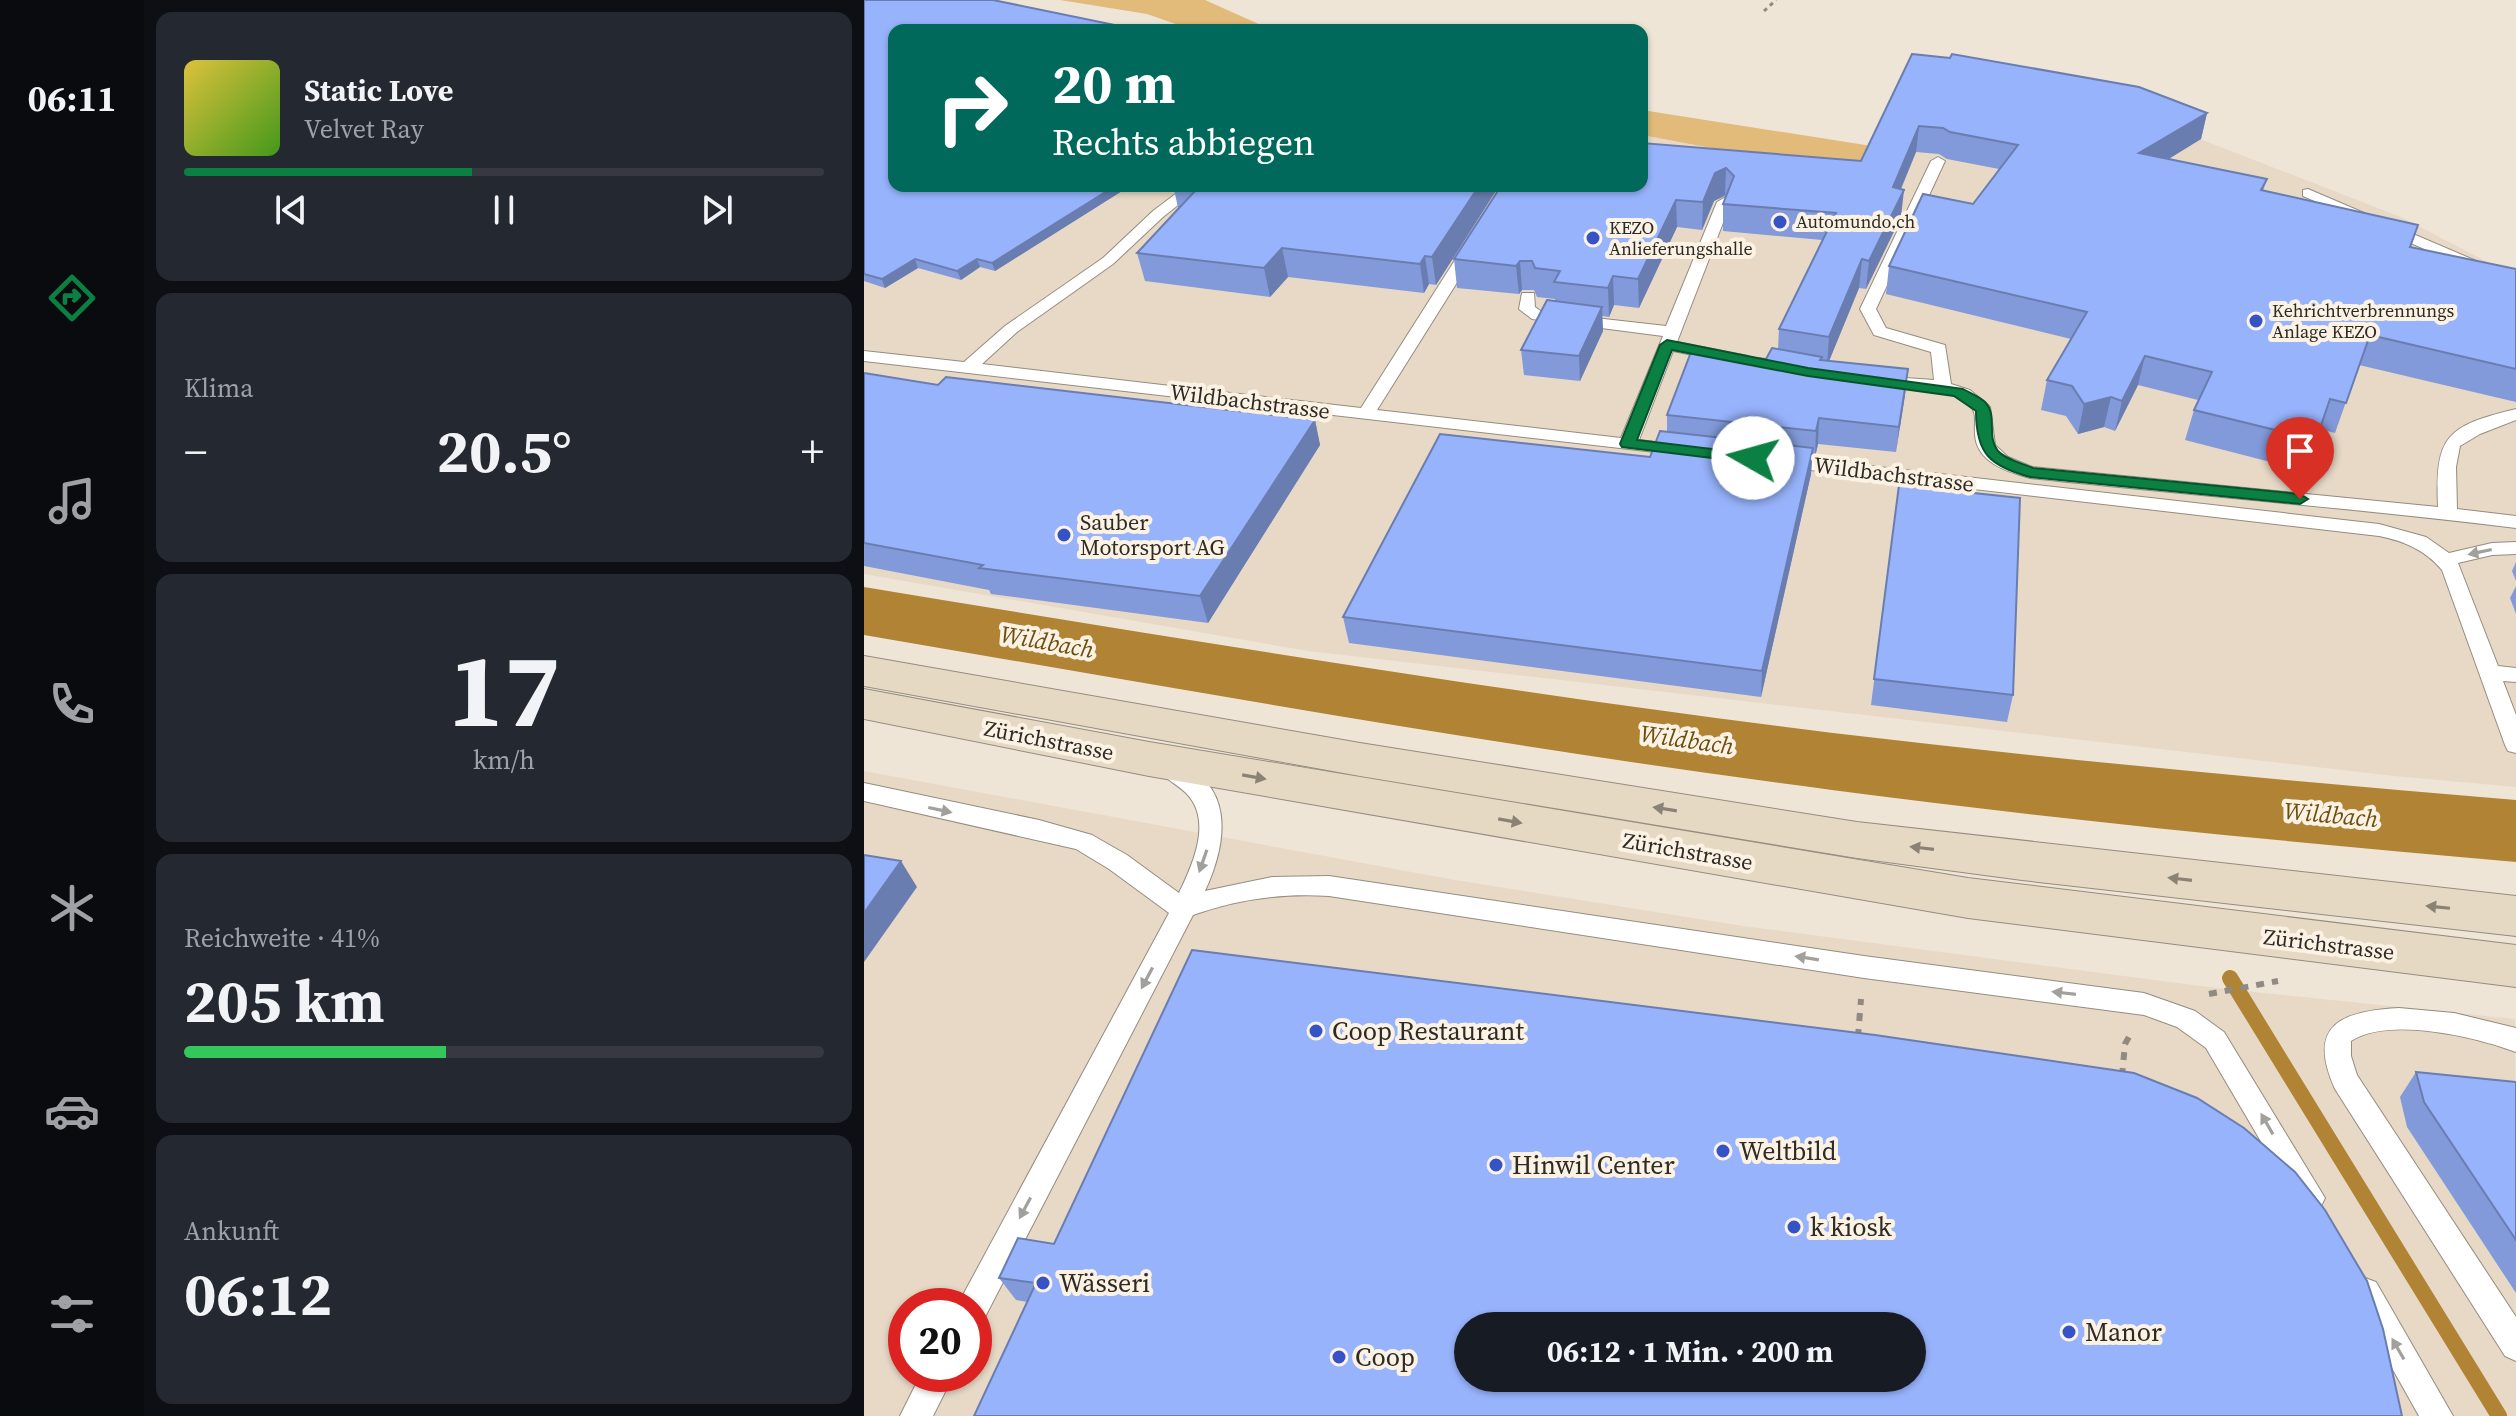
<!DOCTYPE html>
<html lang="de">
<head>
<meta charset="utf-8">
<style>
	body { margin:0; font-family:"Source Serif 4",serif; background:#242831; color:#f1f3f6; height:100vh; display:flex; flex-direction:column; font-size:30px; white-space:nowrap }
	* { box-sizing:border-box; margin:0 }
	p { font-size:26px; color:#9ea1a6 }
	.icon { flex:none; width:44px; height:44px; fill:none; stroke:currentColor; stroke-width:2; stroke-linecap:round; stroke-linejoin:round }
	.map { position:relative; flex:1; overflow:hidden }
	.details { display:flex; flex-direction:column; gap:12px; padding:12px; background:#0d0f14; width:720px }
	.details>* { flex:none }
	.banner { position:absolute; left:24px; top:24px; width:760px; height:168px; border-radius:16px; box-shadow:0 2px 6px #0004; background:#00695c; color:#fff; overflow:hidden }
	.speed { position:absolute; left:24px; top:1288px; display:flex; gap:16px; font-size:40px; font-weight:700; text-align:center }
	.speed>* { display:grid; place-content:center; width:104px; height:104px; border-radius:50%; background:#171b24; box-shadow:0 2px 6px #0004; line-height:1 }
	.speed .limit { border:12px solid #d22; background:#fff; color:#111 }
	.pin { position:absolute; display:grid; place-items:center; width:68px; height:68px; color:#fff; margin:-82px -34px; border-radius:50% 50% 50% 0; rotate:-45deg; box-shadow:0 0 8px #0007 }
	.pin .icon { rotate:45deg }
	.me { position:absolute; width:88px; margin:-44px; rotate:277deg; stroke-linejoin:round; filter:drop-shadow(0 0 6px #0008) }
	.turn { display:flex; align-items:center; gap:28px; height:168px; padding:0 32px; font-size:36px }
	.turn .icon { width:104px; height:104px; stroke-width:2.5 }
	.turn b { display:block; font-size:56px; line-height:68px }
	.big { font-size:60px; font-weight:700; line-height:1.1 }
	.details .card { flex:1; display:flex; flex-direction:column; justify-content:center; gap:12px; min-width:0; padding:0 28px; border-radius:16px; background:#242831 }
	.details .dial { align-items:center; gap:0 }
	.dial b { font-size:104px; line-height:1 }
	.song { display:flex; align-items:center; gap:24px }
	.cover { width:96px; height:96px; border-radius:12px; background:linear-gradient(135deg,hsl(50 70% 55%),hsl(100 70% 35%)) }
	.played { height:8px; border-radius:4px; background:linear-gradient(90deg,#0b8043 45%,#363941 45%) }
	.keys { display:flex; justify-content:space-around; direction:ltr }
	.heat { display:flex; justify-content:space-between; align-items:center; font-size:44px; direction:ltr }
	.charge { height:12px; border-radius:6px; background:linear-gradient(90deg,#34c759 41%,#363941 0) }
	.trip { position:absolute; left:590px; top:1312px; width:472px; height:80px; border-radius:40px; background:#171b24; box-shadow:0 2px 6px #0004; font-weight:700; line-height:80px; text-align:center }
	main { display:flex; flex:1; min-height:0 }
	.dock { display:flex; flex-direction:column; width:144px; justify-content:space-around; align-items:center; background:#090b0e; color:#9ea1a6 }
	.dock .icon { width:56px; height:56px }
	.dock .current { color:#0b8043 }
	.dock b { font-size:36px; color:#f1f3f6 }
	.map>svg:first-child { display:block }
</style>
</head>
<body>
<main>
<nav class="dock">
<b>06:11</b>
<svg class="icon current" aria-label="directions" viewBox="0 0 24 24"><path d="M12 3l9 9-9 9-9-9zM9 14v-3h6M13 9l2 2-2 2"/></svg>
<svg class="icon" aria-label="music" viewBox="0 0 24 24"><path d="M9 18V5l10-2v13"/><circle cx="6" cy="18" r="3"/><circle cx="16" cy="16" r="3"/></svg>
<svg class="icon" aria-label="phone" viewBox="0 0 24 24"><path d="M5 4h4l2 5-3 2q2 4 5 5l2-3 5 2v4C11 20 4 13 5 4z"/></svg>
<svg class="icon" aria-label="climate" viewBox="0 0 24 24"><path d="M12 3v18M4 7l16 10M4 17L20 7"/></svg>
<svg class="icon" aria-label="car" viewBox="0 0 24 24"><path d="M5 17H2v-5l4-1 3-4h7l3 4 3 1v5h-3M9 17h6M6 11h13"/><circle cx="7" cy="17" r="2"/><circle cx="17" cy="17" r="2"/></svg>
<svg class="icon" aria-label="filters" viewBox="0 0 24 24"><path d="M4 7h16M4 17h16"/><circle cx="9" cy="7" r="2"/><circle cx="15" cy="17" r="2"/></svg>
</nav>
<section class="details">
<div class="card">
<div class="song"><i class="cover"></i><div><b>Static Love</b><p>Velvet Ray</p></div></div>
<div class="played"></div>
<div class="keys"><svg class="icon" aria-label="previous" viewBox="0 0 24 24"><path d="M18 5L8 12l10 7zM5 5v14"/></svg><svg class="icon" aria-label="pause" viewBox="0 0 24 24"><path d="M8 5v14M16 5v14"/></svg><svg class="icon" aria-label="next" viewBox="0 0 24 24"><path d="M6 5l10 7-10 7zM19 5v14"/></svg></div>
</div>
<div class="card"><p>Klima</p>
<div class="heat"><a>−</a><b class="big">20.5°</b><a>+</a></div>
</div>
<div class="card dial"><b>17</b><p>km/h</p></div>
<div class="card"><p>Reichweite · 41%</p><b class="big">205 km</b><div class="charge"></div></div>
<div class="card"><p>Ankunft</p><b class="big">06:12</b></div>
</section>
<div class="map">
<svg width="1652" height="1416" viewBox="0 0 1652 1416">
	<rect width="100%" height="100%" fill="#eee5d7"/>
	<g fill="#e7d9c6" fill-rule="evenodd">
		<path d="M0,0L30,30V186H778V135L1000,177L1014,147L1269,113L1537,217L1652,277V787L1530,776L444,651L0,574Z"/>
		<path d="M0,771L591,880L879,926L1352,988L1651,1019L1652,1416H0ZM42,1306H110V1374H42ZM604,1326H1048V1378H604Z"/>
	</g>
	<g fill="#e2ba7a">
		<path d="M196,0H341L408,30H329L283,14Z"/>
		<path d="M778,110L1014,147L1000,177L778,135Z"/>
	</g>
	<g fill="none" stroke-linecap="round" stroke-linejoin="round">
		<path stroke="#b08434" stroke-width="16" d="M1366,978L1635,1416"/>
		<path fill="#b08434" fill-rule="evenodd" d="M0,587C322,640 645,693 969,733C1196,760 1424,781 1652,800V862C1424,842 1196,820 968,790C644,748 322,690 0,635Z"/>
		<g stroke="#948c7f" stroke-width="2">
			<g id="lane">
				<path d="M1074,157L1081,161L1012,309L1022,328L1081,345L1087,384L1106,390L1126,407L1131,445L1144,457L1168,467L1574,507C1571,436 1582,426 1652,409V420L1616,434L1596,446L1592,467L1593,509L1652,516V528C1490,508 1328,495 1166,478C1143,472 1112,462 1111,434C1110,422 1114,413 1105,405C1081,385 1042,388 1013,386L1004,381L1013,376L1070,380L1067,352L1010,335L996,309L1067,161Z"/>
				<path d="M322,186H338L299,217L249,264L153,332L118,364L497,408L598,249L606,244L614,249L513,410L757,438L799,336L668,319L655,309L658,293H670L671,307L678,312L802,326L853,202L860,198L867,202L813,342L884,356L892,361L884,366L809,351L775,440L823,446L826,450L817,455L0,361V351L100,362L141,326L239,258L289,211Z"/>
				<path d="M1444,189L1652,278V289L1439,196V190Z"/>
				<path d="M919,456L1515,524L1562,537L1585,553L1628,543L1652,542V554L1628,555L1594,563L1634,666L1652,668V682L1639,681L1652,715V753L1644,751L1641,745L1578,570C1561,550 1540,541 1515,536L912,466L910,462L912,458Z"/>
				<path d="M305,760C372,780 364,841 341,891L408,877L465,876L1000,956L1280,993L1331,1011L1360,1032L1461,1198L1456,1208L1446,1212L1436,1208L1342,1048L1313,1027L1280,1015L1000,978L465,896C418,893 374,899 329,915L121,1317L110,1321V1306H95L99,1295L305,913L245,869L212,849L0,801V783L175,820L228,835L263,855L315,893C329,864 349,820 322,793C313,784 300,779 294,768L297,762Z"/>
				<path d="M1535,1008L1590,1013L1652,1028V1052C1612,1037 1525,1016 1487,1041V1056L1493,1075L1652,1317V1361L1641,1356L1471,1089C1442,1025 1477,1011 1535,1008Z"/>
				<path d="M1501,1278L1512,1282L1589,1416H1555L1486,1293L1490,1282Z"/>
				<path d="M57,1374H90L69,1416H36Z"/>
			</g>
		</g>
		<g stroke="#948c7f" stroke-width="2">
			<g id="secondary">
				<path d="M0,656L496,743L993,822L1652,896V936L1158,880L993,858L496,776L0,686Z"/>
				<path d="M0,689L285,742L1104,878L1652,945V987L1104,918L285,776L0,719Z"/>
			</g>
		</g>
		<path stroke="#908a81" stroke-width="3" stroke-dasharray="4 4" stroke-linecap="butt" d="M900,11L912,0"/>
		<g stroke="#908a81" stroke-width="6" stroke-dasharray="8 8" stroke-linecap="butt">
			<path d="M1345,994L1414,981"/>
			<path d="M994,1037L997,999"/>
			<path d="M1258,1076L1261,1044L1266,1035"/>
		</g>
		<use href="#lane" fill="#fff" fill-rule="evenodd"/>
		<use href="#secondary" fill="#e5d9c4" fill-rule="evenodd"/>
	</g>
	<g fill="#829ad9">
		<path d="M0,0L30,186H266L131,271L116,267L97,280L54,268L21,288L0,281Z"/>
		<path d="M1048,54L1343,113L1337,139L1304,159L1403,179L1399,191L1546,247L1652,269V402L1495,365L1471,433L1456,429L1441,471L1321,440L1330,410L1334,400L1274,385L1251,431L1240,427L1214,434L1202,416L1177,410L1183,380L1207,339L1022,294L1025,266L1109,204L1135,169L1083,159L1075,154L1052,152L1037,189V217L1002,289L995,288L965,361L1044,369L1032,452L954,444L951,457H948L947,474L897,697L485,643L479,617L786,457L803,432V415L902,359L914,349L915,329L958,240L859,231V204L862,196L850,201L838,230L813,227L775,308L750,305L745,317L738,316L739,331L716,381L660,375L657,350L691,301V299L673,297L670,290H658L655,294L593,288L590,259L778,143L997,161Z"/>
		<path d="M635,186L572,285L565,284L560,293L424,277L406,297L281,281L273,253L314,208L310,189Z"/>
		<path d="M0,373L74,385L451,420L456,445L344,623L127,594L125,590L0,566Z"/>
		<path d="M1035,485L1149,695L1143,722L1007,705Z"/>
		<path d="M1652,562V581L1648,571Z"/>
		<path d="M1652,586V614L1646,598Z"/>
		<path d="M1552,1072L1652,1082V1293L1543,1127L1536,1097Z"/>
		<path d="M190,1244L163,1302L152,1300L135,1278Z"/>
	</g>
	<g fill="#6a7db0">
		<path d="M1343,113L1337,139L1269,181L1275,153Z"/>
		<path d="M1055,126L1052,152L1026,215L1029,187Z"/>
		<path d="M862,168L861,195L850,201L838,230L839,202L851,173Z"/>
		<path d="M251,186H266L131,271L128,263Z"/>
		<path d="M615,186H635L572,285L568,257Z"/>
		<path d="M1040,190L1037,217L1002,289L1005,261Z"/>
		<path d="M812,200L813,227L775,308L774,279Z"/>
		<path d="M418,248L424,277L406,297L400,268Z"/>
		<path d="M561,256L565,284L560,293L556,264Z"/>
		<path d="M51,259L54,268L21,288L18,279Z"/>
		<path d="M113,259L116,267L97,280L93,271Z"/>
		<path d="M998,259L995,288L963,366L965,337Z"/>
		<path d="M656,261L658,290L655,294L652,266Z"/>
		<path d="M749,276L750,305L745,317L744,288Z"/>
		<path d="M738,307L739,331L716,381L715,356Z"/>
		<path d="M1281,356L1274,385L1251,431L1258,401Z"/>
		<path d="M1044,369L1041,395L1032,452L1035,427Z"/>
		<path d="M1247,397L1240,427L1214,434L1220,404Z"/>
		<path d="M955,418L954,444L951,457L952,431Z"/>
		<path d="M451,420L456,445L344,623L336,596Z"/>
		<path d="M949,448L947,474L897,697L898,671Z"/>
		<path d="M37,861L53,887L0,962V913Z"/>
	</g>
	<g fill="#97b3fc" stroke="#6a7db0" stroke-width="2" fill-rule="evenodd">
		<path d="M0,0H129L275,30H30V186H251L128,263L113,259L93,271L51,259L18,279L0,274Z"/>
		<path d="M1048,54L1086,58L1088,54L1275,87L1343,113L1275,153L1403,179L1397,190L1554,225L1546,247L1652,269V369L1506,335L1482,403L1466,399L1452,440L1330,410L1348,372L1281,356L1258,401L1247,397L1220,404L1208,386L1183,380L1223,312L1025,266L1059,194L1109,204L1154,145L1086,132L1079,128L1055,126L1029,187L1040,190L1005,261L998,259L965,337L915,329L972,213L859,204L870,176L862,168L851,173L839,202L812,200L774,279L749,276L744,288L690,282L696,271L671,268L668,261H656L652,266L590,259L637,186H778V143L997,161Z"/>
		<path d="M312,186H615L568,257L561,256L556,264L418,248L400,268L273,253L331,191L310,189Z"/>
		<path d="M683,300L738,307L715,356L657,350Z"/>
		<path d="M908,348L958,357L956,360L1044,369L1035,427L955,418L952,431L803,415L827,352L902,359Z"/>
		<path d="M0,373L74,385L82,377L451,420L336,596L115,568L119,565L0,543Z"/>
		<path d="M796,431L949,448L898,671L479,617L576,434L786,457Z"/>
		<path d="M1035,485L1156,498L1149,695L1010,679Z"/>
		<path d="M0,855L37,861L0,913Z"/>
		<path d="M328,950L1011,1035L1270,1073L1333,1098L1380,1128L1431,1172L1461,1210L1503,1281L1519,1329L1538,1416H110L172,1283L135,1278L154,1238L190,1244ZM604,1326H1048V1378H604Z"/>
		<path d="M1552,1072L1652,1082V1240L1560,1102Z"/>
	</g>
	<defs><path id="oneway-solid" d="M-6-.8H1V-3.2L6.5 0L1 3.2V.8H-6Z" transform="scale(2)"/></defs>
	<g fill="#a1a09d">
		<use href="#oneway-solid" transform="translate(1616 552) rotate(168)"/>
		<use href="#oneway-solid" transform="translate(76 810) rotate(12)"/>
		<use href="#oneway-solid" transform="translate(339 861) rotate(109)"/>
		<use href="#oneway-solid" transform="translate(943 958) rotate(-171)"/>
		<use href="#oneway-solid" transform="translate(283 978) rotate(118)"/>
		<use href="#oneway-solid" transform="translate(1200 993) rotate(-173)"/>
		<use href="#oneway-solid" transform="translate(1403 1124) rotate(-120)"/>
		<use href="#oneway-solid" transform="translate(161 1208) rotate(118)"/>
		<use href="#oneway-solid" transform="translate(1534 1349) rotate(-120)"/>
	</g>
	<g fill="#8a8275">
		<use href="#oneway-solid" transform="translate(390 777) rotate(10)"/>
		<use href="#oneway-solid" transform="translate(801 809) rotate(-171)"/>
		<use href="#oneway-solid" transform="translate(646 821) rotate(10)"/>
		<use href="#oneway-solid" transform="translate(1058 848) rotate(-173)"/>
		<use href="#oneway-solid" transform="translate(1316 879) rotate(-173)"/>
		<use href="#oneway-solid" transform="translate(1574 907) rotate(-174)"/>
	</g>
	<path fill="#0b8043" stroke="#07532c" stroke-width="2" d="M803,340L944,368L1099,389C1106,393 1116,397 1121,402C1134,415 1122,436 1134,451C1142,460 1158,463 1169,468L1436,494L1444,499L1436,504L1166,477C1126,466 1112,454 1112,411L1090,396L944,376L808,350L773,440L889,454L897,458L889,463L758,447L756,444L796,345Z"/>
	<g fill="#3553c4" stroke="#fbf2e4" stroke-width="3">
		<circle cx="916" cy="222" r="8"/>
		<circle cx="729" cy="238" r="8"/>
		<circle cx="1392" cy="321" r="8"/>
		<circle cx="200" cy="535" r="8"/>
		<circle cx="452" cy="1031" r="8"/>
		<circle cx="859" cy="1151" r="8"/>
		<circle cx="632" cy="1165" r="8"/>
		<circle cx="930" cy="1227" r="8"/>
		<circle cx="179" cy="1283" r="8"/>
		<circle cx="1205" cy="1332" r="8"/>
		<circle cx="475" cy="1357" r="8"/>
	</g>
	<g text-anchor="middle" stroke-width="8" stroke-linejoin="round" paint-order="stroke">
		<g font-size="18" fill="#2e2b26" stroke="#fbf2e4" text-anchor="start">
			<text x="932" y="228">Automundo.ch</text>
			<text x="745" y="234">KEZO<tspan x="745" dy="21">Anlieferungshalle</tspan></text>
			<text x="1408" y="317">Kehrichtverbrennungs<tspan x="1408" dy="21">Anlage KEZO</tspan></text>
		</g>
		<g font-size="22" fill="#2e2b26" stroke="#fbf2e4">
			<text transform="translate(386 401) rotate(7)" y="8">Wildbachstrasse</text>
			<text transform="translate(1030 474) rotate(7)" y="8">Wildbachstrasse</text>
			<text transform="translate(185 740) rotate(11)" y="8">Zürichstrasse</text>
			<text transform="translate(824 851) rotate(10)" y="8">Zürichstrasse</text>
			<text transform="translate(1465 944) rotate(7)" y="8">Zürichstrasse</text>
		</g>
		<g font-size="22" fill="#2e2b26" stroke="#fbf2e4" text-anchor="start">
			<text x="216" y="530">Sauber<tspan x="216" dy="25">Motorsport AG</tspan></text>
		</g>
		<g font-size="24" font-style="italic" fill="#6d4e11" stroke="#fbf2e4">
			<text transform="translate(183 642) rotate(10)" y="8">Wildbach</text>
			<text transform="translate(823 740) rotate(8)" y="8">Wildbach</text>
			<text transform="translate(1467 815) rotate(5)" y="8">Wildbach</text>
		</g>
		<g font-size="26" fill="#2e2b26" stroke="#fbf2e4" text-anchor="start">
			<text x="468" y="1040">Coop Restaurant</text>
			<text x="875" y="1160">Weltbild</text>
			<text x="648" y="1174">Hinwil Center</text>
			<text x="946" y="1236">k kiosk</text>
			<text x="195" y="1292">Wässeri</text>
			<text x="1221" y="1341">Manor</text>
			<text x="491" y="1366">Coop</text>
		</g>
	</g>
</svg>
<div class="speed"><div class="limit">20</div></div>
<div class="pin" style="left:1436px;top:499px;background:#d93025"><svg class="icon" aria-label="arrive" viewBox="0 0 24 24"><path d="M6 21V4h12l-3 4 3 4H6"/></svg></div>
<svg class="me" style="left:889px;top:458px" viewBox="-20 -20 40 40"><circle r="19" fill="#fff"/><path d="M0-13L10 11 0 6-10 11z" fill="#0b8043"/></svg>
<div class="trip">06:12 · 1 Min. · 200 m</div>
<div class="banner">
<div class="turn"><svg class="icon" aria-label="right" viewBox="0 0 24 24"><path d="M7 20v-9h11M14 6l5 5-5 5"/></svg><div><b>20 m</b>Rechts abbiegen</div></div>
</div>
</div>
</main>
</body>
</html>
